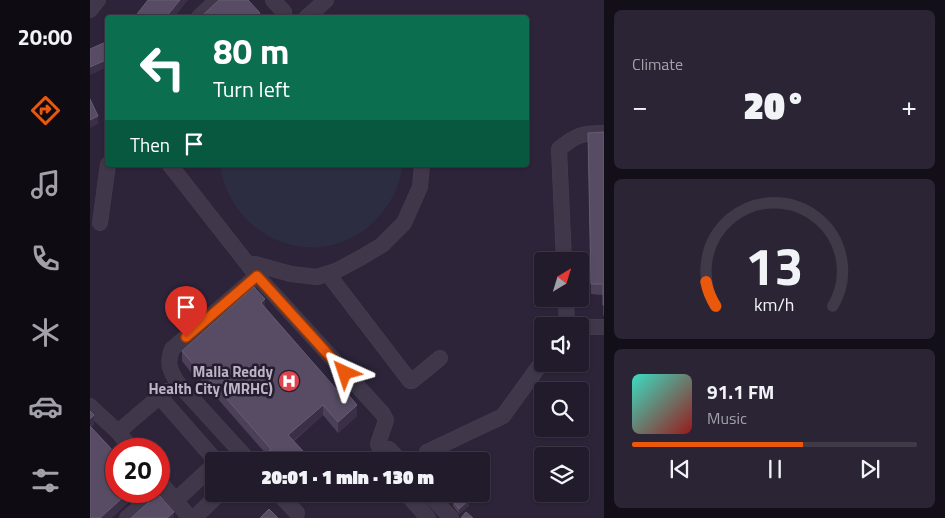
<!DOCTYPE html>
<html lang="en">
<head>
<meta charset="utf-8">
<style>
	body { margin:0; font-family:"Titillium Web",sans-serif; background:#2a2434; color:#f1f3f6; height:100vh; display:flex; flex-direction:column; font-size:19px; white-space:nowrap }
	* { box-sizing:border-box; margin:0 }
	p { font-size:16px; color:#a2a1a9 }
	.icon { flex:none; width:28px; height:28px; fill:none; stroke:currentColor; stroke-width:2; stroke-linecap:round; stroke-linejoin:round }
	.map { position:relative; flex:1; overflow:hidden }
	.details { display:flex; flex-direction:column; gap:10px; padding:10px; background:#130f18; width:341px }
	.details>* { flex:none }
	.hud { position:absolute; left:15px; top:15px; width:424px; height:152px; border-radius:5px; box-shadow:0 1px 4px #0004,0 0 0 1px #3f3948; background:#0b6e4f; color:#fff; overflow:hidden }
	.needle { width:32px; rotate:38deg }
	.controls { position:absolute; left:444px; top:252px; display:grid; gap:10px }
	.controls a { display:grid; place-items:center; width:55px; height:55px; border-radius:5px; background:#221b2c; box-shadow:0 1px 4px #0004,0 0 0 1px #3f3948; font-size:25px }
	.speed { position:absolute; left:15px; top:438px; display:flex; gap:10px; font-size:25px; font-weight:700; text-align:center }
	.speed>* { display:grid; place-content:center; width:65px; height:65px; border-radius:50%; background:#221b2c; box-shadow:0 1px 4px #0004,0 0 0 1px #3f3948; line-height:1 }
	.speed .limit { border:8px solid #d22; background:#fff; color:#111 }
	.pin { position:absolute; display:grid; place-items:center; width:42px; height:42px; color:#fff; margin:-51px -21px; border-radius:50% 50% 50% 0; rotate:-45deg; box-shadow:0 0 5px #0007 }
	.pin .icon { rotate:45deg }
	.me { position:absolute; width:55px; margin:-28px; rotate:318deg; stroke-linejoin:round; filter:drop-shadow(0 0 4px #0008) }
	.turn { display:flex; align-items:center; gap:18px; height:105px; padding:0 25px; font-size:22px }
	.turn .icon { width:65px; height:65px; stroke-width:2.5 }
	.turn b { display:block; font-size:35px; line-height:42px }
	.then { display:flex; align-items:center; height:48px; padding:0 25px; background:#0003; gap:10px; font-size:19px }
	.big { font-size:38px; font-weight:800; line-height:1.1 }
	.details .widget { flex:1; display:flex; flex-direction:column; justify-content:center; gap:8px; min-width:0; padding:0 18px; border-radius:8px; background:#2a2434 }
	.details .dial { align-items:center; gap:0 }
	.dial svg { height:130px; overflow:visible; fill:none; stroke:#3f3948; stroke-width:7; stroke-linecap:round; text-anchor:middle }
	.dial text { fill:#f1f3f6; stroke:none }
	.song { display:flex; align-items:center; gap:15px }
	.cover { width:60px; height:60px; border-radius:8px; background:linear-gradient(135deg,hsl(170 70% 55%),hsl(0 70% 35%)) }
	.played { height:5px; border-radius:2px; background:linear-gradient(90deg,#ea580c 60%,#3f3948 60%) }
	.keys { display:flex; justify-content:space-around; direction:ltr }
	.heat { display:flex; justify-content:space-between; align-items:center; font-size:28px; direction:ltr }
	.trip { position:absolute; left:115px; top:452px; width:285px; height:50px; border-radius:5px; background:#221b2c; box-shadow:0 1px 4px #0004,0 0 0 1px #3f3948; font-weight:800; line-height:50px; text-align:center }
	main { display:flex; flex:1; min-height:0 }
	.tabs { display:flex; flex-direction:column; width:90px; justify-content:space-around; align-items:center; background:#0e0b12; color:#a2a1a9 }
	.tabs .icon { width:35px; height:35px }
	.tabs .selected { color:#ea580c }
	.tabs b { font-size:22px; color:#f1f3f6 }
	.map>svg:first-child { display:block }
</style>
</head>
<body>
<main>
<nav class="tabs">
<b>20:00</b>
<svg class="icon selected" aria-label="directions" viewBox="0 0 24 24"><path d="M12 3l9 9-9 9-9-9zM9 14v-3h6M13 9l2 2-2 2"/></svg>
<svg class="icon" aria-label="music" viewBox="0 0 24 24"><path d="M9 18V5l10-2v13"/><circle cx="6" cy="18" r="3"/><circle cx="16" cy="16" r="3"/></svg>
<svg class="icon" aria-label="phone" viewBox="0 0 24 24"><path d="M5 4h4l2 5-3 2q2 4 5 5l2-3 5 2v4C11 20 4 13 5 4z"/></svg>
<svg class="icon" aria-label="climate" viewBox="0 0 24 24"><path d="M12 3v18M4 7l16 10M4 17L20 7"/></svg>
<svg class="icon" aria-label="car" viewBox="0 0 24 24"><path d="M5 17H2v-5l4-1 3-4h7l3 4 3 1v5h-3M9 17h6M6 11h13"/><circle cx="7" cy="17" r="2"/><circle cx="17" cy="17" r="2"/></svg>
<svg class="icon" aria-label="filters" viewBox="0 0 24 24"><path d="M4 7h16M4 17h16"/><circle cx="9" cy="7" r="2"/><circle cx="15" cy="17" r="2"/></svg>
</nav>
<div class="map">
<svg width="514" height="518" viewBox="0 0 514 518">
	<rect width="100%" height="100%" fill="#2d243a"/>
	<path fill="#2c2d41" d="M130,165H312C311,184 302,201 289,216C236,277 141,243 130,165Z"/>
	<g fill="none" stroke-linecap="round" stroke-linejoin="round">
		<g stroke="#463e50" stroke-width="16">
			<g id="minor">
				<path d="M183,0L194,12L192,18"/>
				<path d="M0,10L8,0"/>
				<path d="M108,18L127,0"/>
				<path d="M216,18L236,0"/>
				<path d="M80,165L167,276L293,414L296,420L288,444L290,449"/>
				<path d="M10,223L18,164"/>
				<path d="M474,261L469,149C486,135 492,133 514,133"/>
				<path d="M159,266L165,264L201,274L227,277L246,271L272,257L292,245L314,223L330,187L332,165"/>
				<path d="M238,274L320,381H322L350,358"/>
				<path d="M476,299L477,326"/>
				<path d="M490,327H514"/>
				<path d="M70,397L126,461"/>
				<path d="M0,406L28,432L42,449"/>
				<path d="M28,432L76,391"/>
				<path d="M290,449H299L310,461"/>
				<path d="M159,461L87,382C79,368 77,364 82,349L167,276"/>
				<path d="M342,461L337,456V452L413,416L452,362"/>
				<path d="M69,481L100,518"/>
				<path d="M189,494L207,513"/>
				<path d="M317,494L338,518"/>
				<path d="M339,494L361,518"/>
				<path d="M86,500L124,465"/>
				<path d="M37,518L74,487"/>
				<path d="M104,518L129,494"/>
			</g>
		</g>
		<use href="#minor" stroke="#40384a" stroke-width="15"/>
	</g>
	<g fill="#4b4058">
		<path d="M514,132V315L513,316V295L501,294L498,133Z"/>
		<path d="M175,308L267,416L248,433L233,415L204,441L214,461H177V455L106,374L104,376L92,361V351Z"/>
		<path d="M363,501L379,506L369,514L363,506Z"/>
	</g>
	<g fill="#3a2f47">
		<path d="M90,0H98L84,18H75Z"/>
		<path d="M170,13V18H165Z"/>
		<path d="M18,59V67L0,75V67Z"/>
		<path d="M8,116V124L0,128V120Z"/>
		<path d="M175,299V310L171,303Z"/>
		<path d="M106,364V374L104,376V365Z"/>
		<path d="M495,397V402L490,408V403Z"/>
		<path d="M233,405V415L198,445V435Z"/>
		<path d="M267,405V416L248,433V422Z"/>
		<path d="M4,415V425L0,429V419Z"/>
		<path d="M214,452V461H203Z"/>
		<path d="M40,491H51L22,518H10Z"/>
		<path d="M379,500V506L369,514V509Z"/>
		<path d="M84,512V518H77Z"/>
	</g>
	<g fill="#574c64" stroke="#675c73">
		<path d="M58,0H90L75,18H44Z"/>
		<path d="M129,0H158L170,13L165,18H101L103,15L110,17L114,14Z"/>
		<path d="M16,42L18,46V59L0,67V49Z"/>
		<path d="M0,99L8,116L0,120Z"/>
		<path d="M514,132V305H513V284H501L498,133Z"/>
		<path d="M164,287L175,299L171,303L247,390L251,386L267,405L248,422L233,405L198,435L214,452L203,461H184L177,453L181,449L106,364L104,365L92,351Z"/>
		<path d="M480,384L488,391H474Z"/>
		<path d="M490,392L495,397L490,403Z"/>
		<path d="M0,411L4,415L0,419Z"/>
		<path d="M0,426L26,454V491H40L10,518H0Z"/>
		<path d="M68,494L84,512L77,518H41Z"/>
		<path d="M370,494H373L379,500L369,509L363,501Z"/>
		<path d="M179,509L188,518H170Z"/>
		<path d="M376,512L383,518H371Z"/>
	</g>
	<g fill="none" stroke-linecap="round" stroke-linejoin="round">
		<g stroke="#983908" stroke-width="12">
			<path id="route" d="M96,337L167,276L255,373"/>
		</g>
		<use href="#route" stroke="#ea580c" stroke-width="9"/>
	</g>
	<defs>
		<g id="hospital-disc" transform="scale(1.125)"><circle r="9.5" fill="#e0444e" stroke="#251d2f"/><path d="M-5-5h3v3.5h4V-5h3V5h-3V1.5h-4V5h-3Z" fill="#fff"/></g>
	</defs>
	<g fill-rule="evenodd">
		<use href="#hospital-disc" x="199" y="381"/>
	</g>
	<g text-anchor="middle" stroke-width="5" stroke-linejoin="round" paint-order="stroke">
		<g font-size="15" font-weight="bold" fill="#bcb3c6" stroke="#251d2f" text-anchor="end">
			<text x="183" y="377">Malla Reddy<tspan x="183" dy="17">Health City (MRHC)</tspan></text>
		</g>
	</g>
</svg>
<div class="controls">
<a><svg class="needle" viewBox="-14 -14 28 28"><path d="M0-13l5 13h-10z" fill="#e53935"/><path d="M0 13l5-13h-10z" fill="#a2a1a9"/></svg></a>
<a><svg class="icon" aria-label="sound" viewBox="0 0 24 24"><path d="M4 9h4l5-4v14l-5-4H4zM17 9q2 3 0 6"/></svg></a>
<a><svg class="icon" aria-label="search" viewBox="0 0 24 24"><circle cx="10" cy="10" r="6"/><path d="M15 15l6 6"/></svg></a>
<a><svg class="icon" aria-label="layers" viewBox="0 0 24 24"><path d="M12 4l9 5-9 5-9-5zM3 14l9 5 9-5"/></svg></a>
</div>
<div class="speed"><div class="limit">20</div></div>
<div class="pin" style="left:96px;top:337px;background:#d93025"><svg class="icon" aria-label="arrive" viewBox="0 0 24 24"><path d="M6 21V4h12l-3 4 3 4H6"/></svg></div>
<svg class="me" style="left:255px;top:373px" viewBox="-20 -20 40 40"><path d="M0-17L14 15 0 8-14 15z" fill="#ea580c" stroke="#fff" stroke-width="4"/></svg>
<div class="trip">20:01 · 1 min · 130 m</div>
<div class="hud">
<div class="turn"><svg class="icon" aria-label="left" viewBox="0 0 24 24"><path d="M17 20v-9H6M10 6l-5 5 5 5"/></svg><div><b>80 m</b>Turn left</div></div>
<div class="then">Then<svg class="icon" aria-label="arrive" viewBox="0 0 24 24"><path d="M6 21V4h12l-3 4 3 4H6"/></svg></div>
</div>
</div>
<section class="details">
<div class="widget"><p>Climate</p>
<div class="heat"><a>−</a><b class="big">20°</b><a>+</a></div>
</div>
<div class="widget dial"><svg viewBox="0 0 100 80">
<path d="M14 69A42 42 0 1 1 86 69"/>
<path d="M14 69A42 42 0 0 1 8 54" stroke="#ea580c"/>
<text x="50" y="56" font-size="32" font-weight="700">13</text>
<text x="50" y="72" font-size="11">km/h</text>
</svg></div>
<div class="widget">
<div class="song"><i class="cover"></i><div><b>91.1 FM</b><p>Music</p></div></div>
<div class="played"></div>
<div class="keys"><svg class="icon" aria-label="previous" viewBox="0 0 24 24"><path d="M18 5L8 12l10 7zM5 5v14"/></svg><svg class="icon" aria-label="pause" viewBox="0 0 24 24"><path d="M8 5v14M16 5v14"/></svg><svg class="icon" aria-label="next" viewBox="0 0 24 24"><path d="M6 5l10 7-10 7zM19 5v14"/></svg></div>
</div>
</section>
</main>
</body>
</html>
